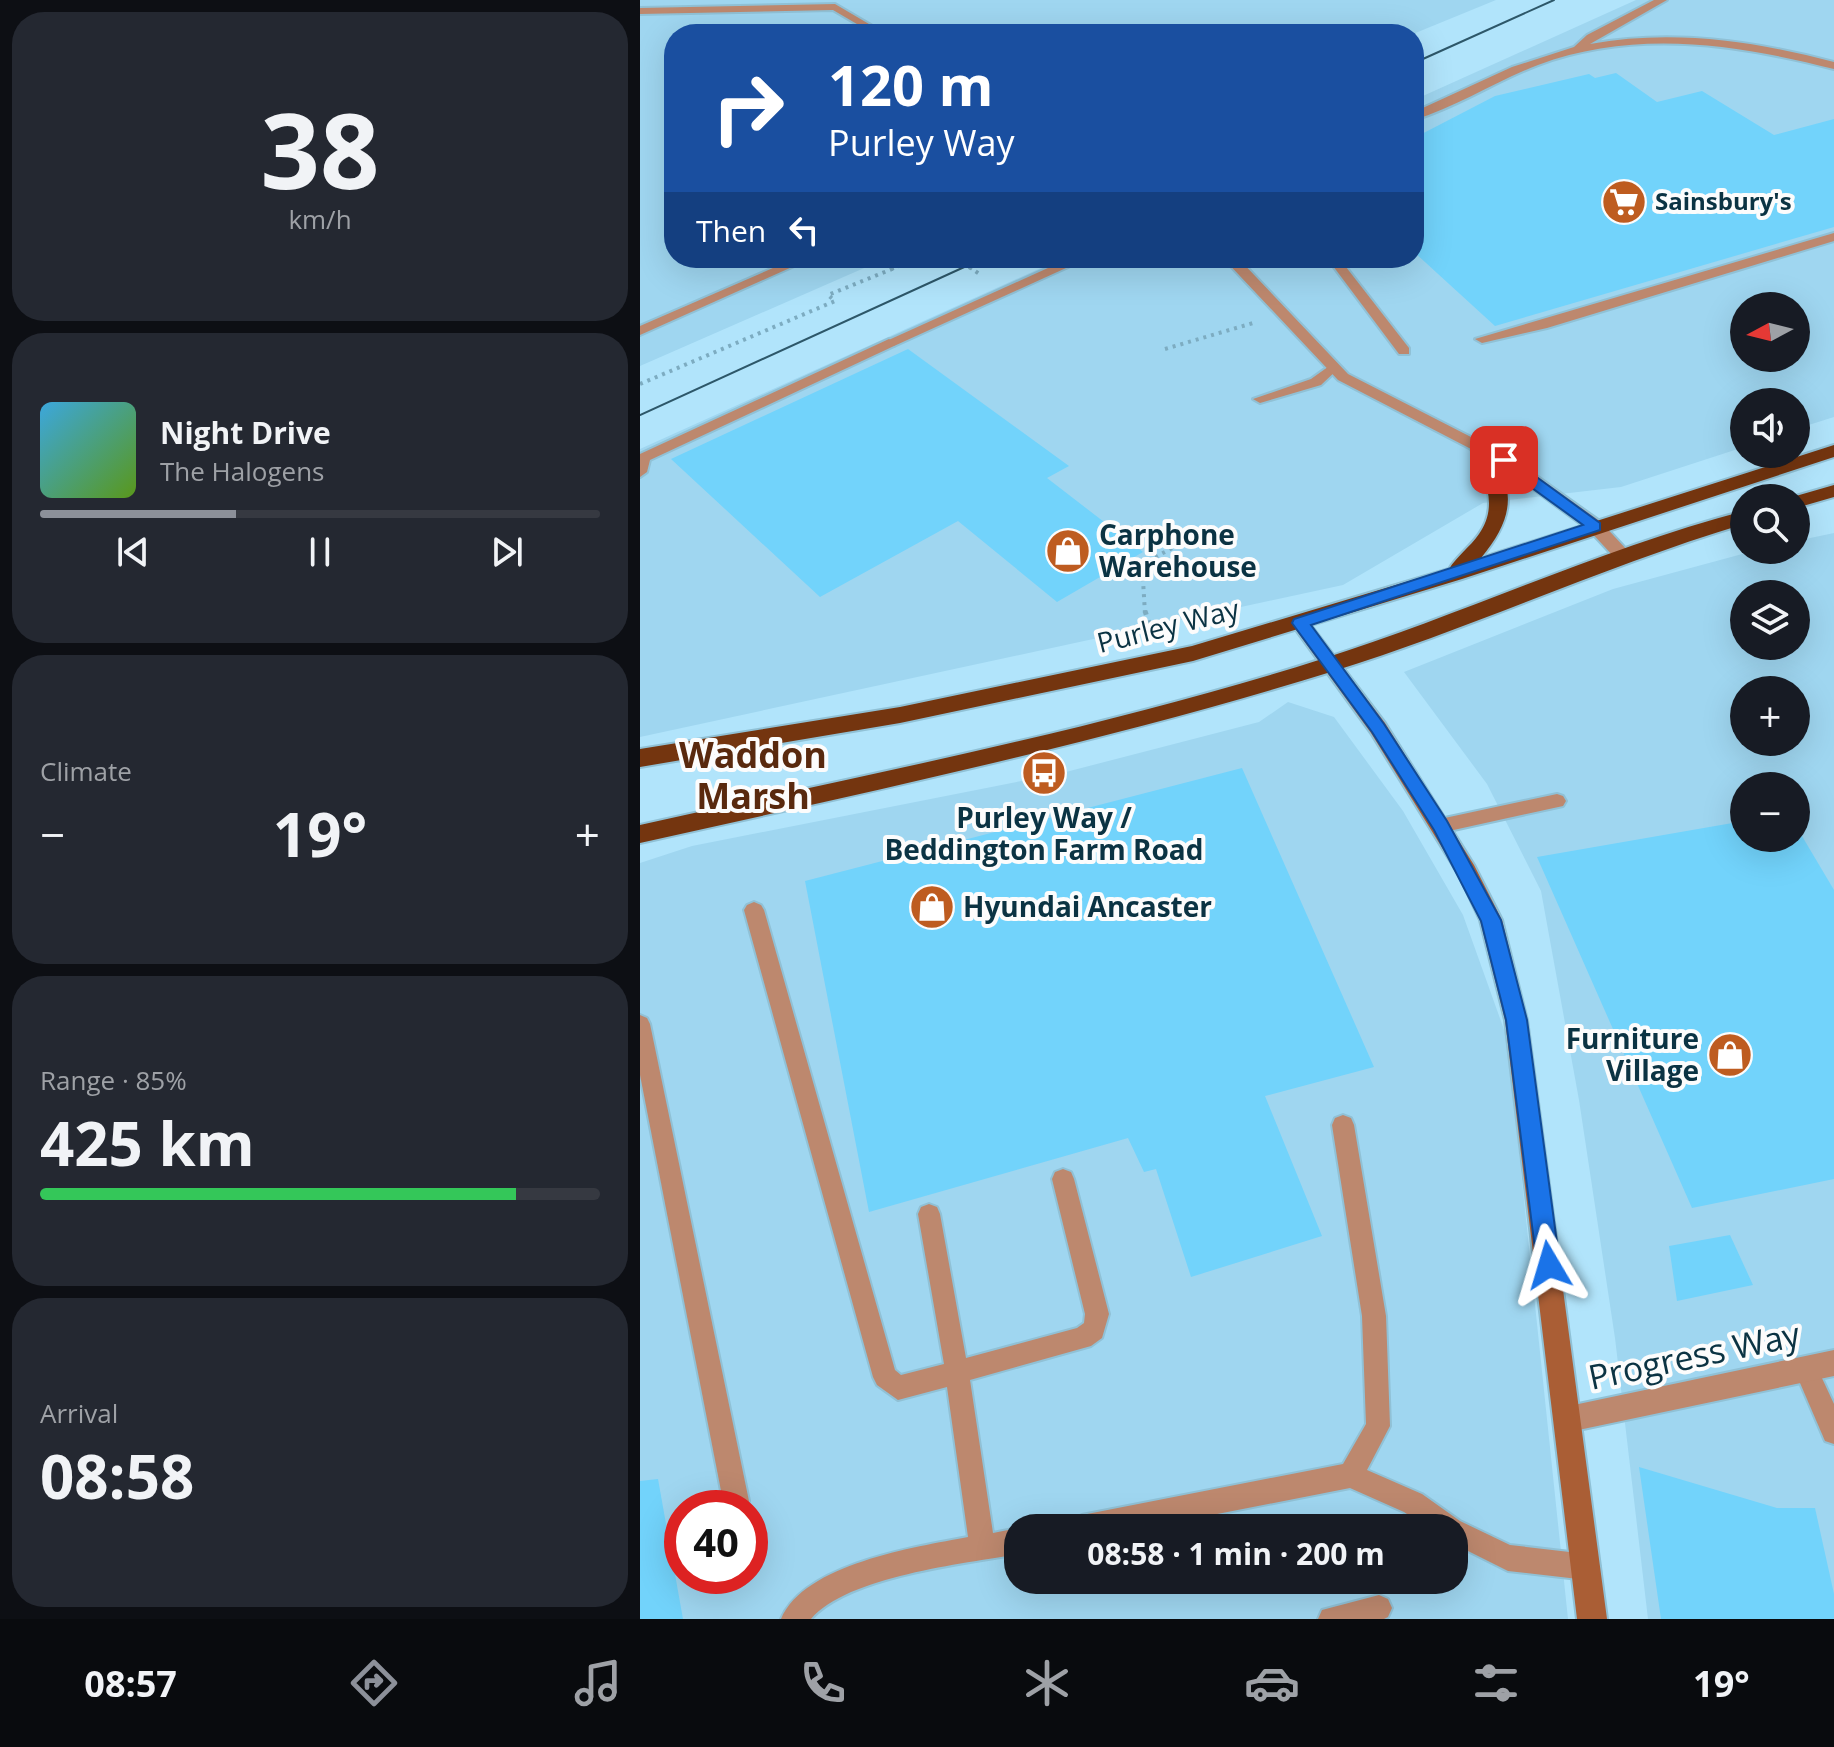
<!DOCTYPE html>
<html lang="en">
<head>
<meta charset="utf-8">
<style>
	body { margin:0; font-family:"Open Sans",sans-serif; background:#242831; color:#f1f3f6; height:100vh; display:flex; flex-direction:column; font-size:30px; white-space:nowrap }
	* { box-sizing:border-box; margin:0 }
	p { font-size:26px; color:#9ea1a6 }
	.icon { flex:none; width:44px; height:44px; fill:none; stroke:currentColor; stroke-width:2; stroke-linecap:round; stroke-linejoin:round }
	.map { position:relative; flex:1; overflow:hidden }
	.sheet { display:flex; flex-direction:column; gap:12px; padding:12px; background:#0d0f14; width:640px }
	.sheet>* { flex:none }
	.hud { position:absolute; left:24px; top:24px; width:760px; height:244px; border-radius:32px; box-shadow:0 8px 32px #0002; background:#1a4fa0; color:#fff; overflow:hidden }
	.needle { width:52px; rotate:263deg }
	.fabs { position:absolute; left:1090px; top:292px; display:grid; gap:16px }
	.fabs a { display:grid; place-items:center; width:80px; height:80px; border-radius:50%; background:#171b24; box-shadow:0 8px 32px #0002; font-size:40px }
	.speed { position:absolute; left:24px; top:1490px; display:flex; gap:16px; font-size:40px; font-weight:700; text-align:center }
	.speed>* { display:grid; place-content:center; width:104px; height:104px; border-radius:50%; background:#171b24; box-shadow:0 8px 32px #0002; line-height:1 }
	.speed .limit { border:12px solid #d22; background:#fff; color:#111 }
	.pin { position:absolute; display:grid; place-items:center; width:68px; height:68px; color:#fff; margin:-34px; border-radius:16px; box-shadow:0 4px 12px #0006 }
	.me { position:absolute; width:88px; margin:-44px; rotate:353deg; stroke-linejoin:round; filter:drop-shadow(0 0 6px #0008) }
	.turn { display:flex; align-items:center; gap:28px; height:168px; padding:0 32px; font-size:36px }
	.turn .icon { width:104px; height:104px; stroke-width:2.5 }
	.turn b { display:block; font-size:56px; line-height:68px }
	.then { display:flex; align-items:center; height:76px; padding:0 32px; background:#0003; gap:16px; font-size:30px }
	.big { font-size:60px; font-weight:700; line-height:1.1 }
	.sheet .tile { flex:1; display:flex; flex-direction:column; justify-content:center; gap:12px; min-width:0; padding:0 28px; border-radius:32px; background:#242831 }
	.sheet .dial { align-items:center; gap:0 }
	.dial b { font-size:104px; line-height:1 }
	.song { display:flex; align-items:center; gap:24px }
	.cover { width:96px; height:96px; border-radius:12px; background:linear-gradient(135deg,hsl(200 70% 55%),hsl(90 70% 35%)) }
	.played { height:8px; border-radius:4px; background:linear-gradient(90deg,#8c9099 35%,#363941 35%) }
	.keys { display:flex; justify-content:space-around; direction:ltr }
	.heat { display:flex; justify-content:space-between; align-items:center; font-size:44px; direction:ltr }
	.charge { height:12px; border-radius:6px; background:linear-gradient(90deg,#34c759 85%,#363941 0) }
	.trip { position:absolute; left:364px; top:1514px; width:464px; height:80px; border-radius:32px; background:#171b24; box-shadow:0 8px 32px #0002; font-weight:700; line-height:80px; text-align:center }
	.tab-bar { display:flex; height:128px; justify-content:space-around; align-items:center; background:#090b0e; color:#9ea1a6 }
	.tab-bar .icon { width:56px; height:56px }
	.tab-bar .selected { color:#8c9099 }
	.tab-bar b { font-size:36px; color:#f1f3f6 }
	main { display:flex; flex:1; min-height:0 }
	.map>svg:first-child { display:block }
</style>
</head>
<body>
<main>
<section class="sheet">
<div class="tile dial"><b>38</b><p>km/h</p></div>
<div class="tile">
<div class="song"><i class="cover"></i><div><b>Night Drive</b><p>The Halogens</p></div></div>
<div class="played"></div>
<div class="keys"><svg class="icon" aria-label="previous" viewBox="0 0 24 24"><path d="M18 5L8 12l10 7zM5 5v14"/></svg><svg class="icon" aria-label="pause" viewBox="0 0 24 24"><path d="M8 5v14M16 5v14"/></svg><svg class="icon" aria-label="next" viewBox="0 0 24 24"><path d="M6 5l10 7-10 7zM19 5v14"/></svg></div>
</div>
<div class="tile"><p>Climate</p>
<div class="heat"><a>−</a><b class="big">19°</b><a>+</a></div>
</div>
<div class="tile"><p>Range · 85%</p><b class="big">425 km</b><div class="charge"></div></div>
<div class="tile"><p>Arrival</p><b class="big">08:58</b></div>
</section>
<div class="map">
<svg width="1194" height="1619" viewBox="0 0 1194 1619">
	<rect width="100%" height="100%" fill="#b1e4fb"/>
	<g fill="#9fd6f0" fill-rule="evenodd">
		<path d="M0,0H856L773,34H34V258H247L0,366Z"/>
		<path d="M996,0H1194V417L1156,429V402H1104V447L981,487L843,503L703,585L0,737V449L423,258H774V100ZM1104,306H1156V358H1104Z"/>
		<path d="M1194,533V1619H1008L975,1338L939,1100L901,891L847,784L764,672L973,589L1117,550H1156V541ZM1104,594H1156V646H1104ZM1104,690H1156V742H1104ZM1104,786H1156V838H1104Z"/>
		<path d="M648,702L694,717L763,811L823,915L867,1038L928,1619H0V863L52,846L422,773L619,722ZM42,1508H110V1576H42ZM378,1528H814V1580H378Z"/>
	</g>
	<g fill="#72d3fb">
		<path d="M976,73L1017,102L1062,91L1134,135L1194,119V227L855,326L774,252V138L855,96L949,74L955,78Z"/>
		<path d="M268,349L429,466L407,478L503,552L417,602L318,521L180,597L31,459Z"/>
		<path d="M602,768L734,1067L625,1096L682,1236L551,1277L516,1169L504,1172L488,1138L229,1212L165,881Z"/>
		<path d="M1104,821V838H1156V826L1194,890V1179L1052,1208L897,857Z"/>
		<path d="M1090,1235L1113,1285L1037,1301L1029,1246Z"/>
		<path d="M999,1467L1137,1508H1175L1194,1594V1619H1021Z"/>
		<path d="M18,1479L43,1619H0V1481Z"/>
	</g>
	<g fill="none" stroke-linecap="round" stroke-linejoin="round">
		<g stroke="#90c1d6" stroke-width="4">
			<g id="lane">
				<path d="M195,4L246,34H234L193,10L0,14V8Z"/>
				<path d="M1194,233V241L907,328L842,343L835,339Z"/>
				<path d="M156,258H172L0,335V326Z"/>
				<path d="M687,258H699L769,348V354H759Z"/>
				<path d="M249,339L256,343L254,346L10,460L7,472L0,477V454Z"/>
				<path d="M692,364L699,368L681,385L620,403L613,399L671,379Z"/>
				<path d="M917,794L923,796L926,801L923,806L800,833L794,831L791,826L794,821L800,819Z"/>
				<path d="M114,902L121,905L124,910L255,1370L261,1375L304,1364L278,1214L281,1207L289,1204L297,1207L300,1214L326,1358L437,1328L444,1323L445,1314L412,1179L415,1172L423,1169L431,1172L434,1179L469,1314L462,1338L451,1346L330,1380L353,1533L378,1528V1554C323,1564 208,1576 171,1619H141C164,1564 275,1547 328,1537L307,1387L258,1400L237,1385L233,1377L104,910L107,905Z"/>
				<path d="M0,1015L7,1018L10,1024L109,1501L106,1508H86L83,1501L0,1075Z"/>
				<path d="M703,1115L711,1118L714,1125L746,1316L750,1426L727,1470L782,1494L820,1521L870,1545L947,1554L956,1558L960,1567L956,1576L947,1580L868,1571L814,1544V1528H788L764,1512L710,1488L506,1528H429L433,1519L442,1515L703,1464L726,1424L722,1316L692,1125L695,1118Z"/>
				<path d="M1166,1357L1174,1361L1194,1404V1444L1185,1441L1154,1369L1158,1361Z"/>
				<path d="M739,1595L748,1599L752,1608L748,1617L744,1619H678L682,1610Z"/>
			</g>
		</g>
		<g stroke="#90c1d6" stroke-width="4">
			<g id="street">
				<path d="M1014,0H1027L950,44C1033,29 1114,41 1194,62V69C1096,44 995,29 898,65C856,81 817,107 774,120V112L872,67L934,47L947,35Z"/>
				<path d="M430,258H448L254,346H244L242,343Z"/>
				<path d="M583,258H598L708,374L870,457L961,522L987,550L990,554L987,558H975L949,530L858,463L698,380Z"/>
				<path d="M1194,1350V1376L929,1432L919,1429L916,1419L919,1409L929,1406Z"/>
			</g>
		</g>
		<g stroke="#90c1d6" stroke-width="4">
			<path id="secondary" d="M660,617L666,619L745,723L834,865L862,920L887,1020L967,1619H937L865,1020L840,920L819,875L731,733L651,623Z"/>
		</g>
		<g stroke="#90c1d6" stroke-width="4">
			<g id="highway">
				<path d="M841,443L848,445C877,490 874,518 841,558L1194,445V457L822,579L553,661L260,723L0,767V749L260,707L552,646L809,569C817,556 830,547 839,534C859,506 845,476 831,449Z"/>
				<path d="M1194,485V497L1156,508V498H1149Z"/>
				<path d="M1104,511V524C965,566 832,628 694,671C466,742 232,791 0,843V825C228,774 459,730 682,659C824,614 960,549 1104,511Z"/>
			</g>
		</g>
		<g stroke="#7dacc1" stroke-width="3" stroke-dasharray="2 4" stroke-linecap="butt">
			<path d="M316,258L332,269"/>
			<path d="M252,269L279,258"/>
		</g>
		<g stroke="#7dacc1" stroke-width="4" stroke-dasharray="3 5" stroke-linecap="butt">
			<path d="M329,267L341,275"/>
			<path d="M525,349L613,323"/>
			<path d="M0,384L195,301L188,295L257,267"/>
			<path d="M505,613L502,564L540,544"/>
		</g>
		<path stroke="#7dacc1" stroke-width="5" stroke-dasharray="4 6" stroke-linecap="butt" d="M505,611L512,632"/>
		<use href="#lane" fill="#bd886e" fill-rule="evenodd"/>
		<use href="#street" fill="#bd886e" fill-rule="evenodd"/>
		<use href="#secondary" fill="#aa5e35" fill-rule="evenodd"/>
		<use href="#highway" fill="#74350f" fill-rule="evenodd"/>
		<g stroke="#2d5769" stroke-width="2">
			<path d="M774,63L914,0"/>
			<path d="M0,415L344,258"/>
		</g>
	</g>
	<path fill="#1a73e8" stroke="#114b97" stroke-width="2" d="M859,457H869L960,523V530L671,625L744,724L807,821L861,920L887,1020L920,1265L917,1273L909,1276L901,1273L897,1265L866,1020L841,921L794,830L732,732L652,623L654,619L943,525L859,464Z"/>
	<defs>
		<g id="supermarket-disc" transform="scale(2.3)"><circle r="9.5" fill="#be5c20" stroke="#fcfcfc"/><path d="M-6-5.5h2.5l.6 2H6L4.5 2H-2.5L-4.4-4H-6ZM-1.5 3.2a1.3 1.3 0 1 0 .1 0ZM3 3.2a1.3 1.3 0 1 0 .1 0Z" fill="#fff"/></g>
		<g id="shop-disc" transform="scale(2.3)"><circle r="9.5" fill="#be5c20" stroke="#fcfcfc"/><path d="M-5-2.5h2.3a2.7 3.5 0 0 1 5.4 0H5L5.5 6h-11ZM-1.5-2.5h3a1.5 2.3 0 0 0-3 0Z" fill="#fff"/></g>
		<g id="bus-disc" transform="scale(2.3)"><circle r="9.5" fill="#be5c20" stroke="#fcfcfc"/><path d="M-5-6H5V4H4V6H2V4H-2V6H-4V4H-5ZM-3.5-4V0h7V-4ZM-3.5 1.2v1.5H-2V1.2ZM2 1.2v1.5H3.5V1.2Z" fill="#fff"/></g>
	</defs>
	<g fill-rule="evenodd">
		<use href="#supermarket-disc" x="984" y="202"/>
		<use href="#shop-disc" x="428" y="551"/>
		<use href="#bus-disc" x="404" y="773"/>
		<use href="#shop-disc" x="292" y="907"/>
		<use href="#shop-disc" x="1090" y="1055"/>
	</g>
	<g text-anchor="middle" stroke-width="8" stroke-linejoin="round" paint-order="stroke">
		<g font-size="24" font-weight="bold" fill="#0b3343" stroke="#fcfcfc" text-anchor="start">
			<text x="1015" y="210">Sainsbury's</text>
		</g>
		<g font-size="28" font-weight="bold" fill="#0b3343" stroke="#fcfcfc" text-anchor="start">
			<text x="459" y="545">Carphone<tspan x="459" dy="32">Warehouse</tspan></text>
			<text x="404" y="828" text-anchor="middle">Purley Way /<tspan x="404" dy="32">Beddington Farm Road</tspan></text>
			<text x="323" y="917">Hyundai Ancaster</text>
			<text x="1059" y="1049" text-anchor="end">Furniture<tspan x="1059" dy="32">Village</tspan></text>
		</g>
		<g font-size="28" fill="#0b3343" stroke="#fcfcfc">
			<text transform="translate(528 626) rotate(-14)" y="10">Purley Way</text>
		</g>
		<g font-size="34" fill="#0b3343" stroke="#fcfcfc">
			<text transform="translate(1054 1356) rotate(-12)" y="12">Progress Way</text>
		</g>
		<g font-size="36" font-weight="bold" fill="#59290e" stroke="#fcfcfc">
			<text x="113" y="768">Waddon<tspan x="113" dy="41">Marsh</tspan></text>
		</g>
	</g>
</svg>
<div class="fabs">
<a><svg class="needle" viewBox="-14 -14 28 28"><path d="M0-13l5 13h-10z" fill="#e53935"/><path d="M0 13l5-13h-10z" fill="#9ea1a6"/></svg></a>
<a><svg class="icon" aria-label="sound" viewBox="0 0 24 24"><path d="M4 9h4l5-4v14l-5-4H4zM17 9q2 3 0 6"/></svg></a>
<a><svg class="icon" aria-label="search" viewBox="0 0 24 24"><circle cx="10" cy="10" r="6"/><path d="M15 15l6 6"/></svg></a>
<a><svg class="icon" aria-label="layers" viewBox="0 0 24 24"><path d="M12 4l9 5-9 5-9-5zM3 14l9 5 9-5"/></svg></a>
<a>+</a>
<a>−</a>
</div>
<div class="speed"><div class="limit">40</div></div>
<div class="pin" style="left:864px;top:460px;background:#d93025"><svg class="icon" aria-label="arrive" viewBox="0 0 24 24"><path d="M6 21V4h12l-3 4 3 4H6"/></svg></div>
<svg class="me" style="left:909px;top:1265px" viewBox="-20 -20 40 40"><path d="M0-17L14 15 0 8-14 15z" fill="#1a73e8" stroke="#fff" stroke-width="4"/></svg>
<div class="trip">08:58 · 1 min · 200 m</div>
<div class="hud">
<div class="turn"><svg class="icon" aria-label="right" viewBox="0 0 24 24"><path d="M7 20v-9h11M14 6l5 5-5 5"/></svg><div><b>120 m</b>Purley Way</div></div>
<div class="then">Then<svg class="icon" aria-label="left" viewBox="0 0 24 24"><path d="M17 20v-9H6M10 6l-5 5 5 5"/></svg></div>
</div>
</div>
</main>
<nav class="tab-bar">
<b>08:57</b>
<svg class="icon selected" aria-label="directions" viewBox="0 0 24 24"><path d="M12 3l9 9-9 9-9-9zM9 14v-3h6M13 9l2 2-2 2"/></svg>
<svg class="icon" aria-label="music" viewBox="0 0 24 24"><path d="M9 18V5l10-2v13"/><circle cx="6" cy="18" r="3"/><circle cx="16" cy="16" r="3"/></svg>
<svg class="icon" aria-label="phone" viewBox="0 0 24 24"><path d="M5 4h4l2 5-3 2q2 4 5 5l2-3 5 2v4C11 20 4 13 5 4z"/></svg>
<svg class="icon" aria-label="climate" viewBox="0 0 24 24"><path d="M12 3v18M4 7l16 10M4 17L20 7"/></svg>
<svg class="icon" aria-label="car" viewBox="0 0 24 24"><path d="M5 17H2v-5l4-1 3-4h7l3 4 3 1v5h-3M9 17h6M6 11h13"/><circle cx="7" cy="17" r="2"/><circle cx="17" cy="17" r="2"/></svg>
<svg class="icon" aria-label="filters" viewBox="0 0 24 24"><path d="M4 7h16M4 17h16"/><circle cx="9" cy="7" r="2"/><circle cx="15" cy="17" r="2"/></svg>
<b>19°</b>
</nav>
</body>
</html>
